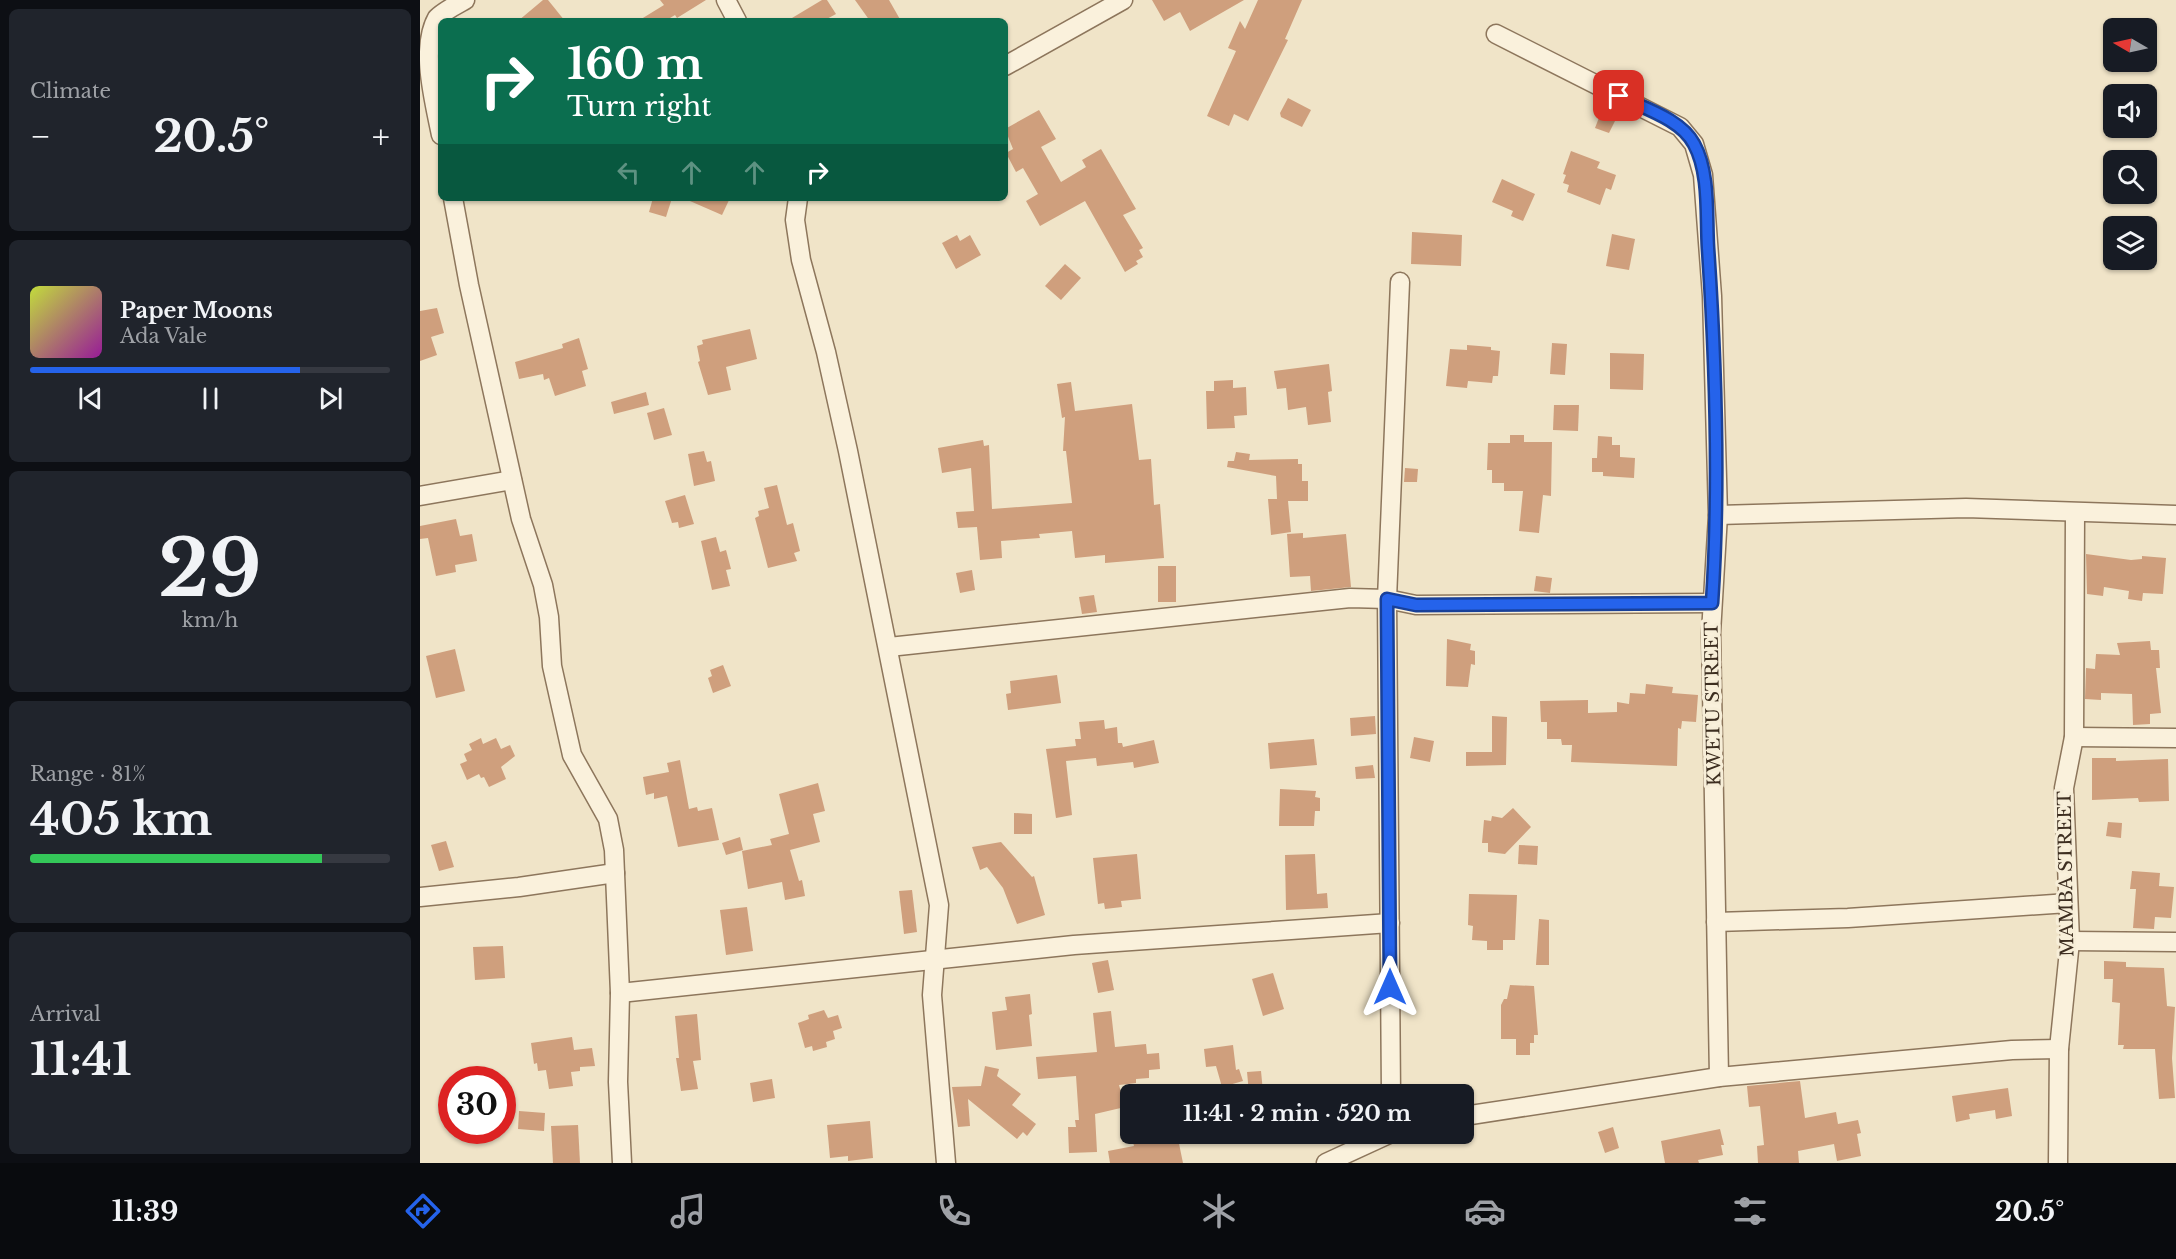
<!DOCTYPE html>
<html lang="en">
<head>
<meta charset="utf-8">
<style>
	body { margin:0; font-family:"Libre Baskerville",serif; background:#20242c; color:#f1f3f6; height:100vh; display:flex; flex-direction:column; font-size:22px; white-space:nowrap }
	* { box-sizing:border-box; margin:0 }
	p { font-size:20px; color:#9ea1a6 }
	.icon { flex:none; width:33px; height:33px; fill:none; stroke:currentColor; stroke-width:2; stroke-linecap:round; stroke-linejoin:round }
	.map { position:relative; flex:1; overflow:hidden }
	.sheet { display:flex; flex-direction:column; gap:9px; padding:9px; background:#0d0f14; width:420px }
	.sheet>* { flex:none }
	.top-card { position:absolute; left:18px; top:18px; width:570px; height:183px; border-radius:9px; box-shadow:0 2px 4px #0004; background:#0b6e4f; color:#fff; overflow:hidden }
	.needle { width:39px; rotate:279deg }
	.tools { position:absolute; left:1683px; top:18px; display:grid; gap:12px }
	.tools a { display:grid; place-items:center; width:54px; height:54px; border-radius:9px; background:#171b24; box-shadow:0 2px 4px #0004; font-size:30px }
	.speed { position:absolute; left:18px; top:1066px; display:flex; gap:12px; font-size:30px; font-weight:700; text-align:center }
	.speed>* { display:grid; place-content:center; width:78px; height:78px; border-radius:50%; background:#171b24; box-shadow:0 2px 4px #0004; line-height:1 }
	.speed .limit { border:9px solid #d22; background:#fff; color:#111 }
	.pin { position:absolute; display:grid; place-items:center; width:51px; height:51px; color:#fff; margin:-26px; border-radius:12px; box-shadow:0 3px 9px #0006 }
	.me { position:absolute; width:66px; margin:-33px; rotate:0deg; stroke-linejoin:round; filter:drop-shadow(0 0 4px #0008) }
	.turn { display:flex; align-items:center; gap:21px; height:126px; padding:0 30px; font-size:27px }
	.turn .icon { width:78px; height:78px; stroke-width:2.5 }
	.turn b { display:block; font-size:42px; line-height:51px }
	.lanes { display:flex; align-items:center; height:57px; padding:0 30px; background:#0003; justify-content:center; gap:30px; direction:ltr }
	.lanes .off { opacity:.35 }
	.big { font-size:45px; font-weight:700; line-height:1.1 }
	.sheet .tile { flex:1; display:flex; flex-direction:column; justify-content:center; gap:9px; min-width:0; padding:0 21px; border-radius:9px; background:#20242c }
	.sheet .dial { align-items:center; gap:0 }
	.dial b { font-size:78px; line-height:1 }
	.song { display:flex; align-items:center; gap:18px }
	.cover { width:72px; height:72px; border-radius:9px; background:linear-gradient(135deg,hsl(70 70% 55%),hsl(300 70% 35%)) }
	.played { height:6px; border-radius:3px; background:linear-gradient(90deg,#2563eb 75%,#363941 75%) }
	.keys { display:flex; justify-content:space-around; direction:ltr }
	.heat { display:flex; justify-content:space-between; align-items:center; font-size:33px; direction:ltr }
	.charge { height:9px; border-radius:4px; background:linear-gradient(90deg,#34c759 81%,#363941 0) }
	.trip { position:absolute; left:700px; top:1084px; width:354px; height:60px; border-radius:9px; background:#171b24; box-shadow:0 2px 4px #0004; font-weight:700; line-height:60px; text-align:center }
	.tab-bar { display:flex; height:96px; justify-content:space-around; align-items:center; background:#090b0e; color:#9ea1a6 }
	.tab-bar .icon { width:42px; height:42px }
	.tab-bar .current { color:#2563eb }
	.tab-bar b { font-size:27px; color:#f1f3f6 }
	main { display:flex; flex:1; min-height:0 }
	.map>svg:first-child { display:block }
</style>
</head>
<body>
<main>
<section class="sheet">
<div class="tile"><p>Climate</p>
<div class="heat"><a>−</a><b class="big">20.5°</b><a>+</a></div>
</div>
<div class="tile">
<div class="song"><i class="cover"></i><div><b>Paper Moons</b><p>Ada Vale</p></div></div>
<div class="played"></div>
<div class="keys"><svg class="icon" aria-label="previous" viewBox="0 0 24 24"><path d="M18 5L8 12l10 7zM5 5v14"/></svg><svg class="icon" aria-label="pause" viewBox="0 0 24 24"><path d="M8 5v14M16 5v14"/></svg><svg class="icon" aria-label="next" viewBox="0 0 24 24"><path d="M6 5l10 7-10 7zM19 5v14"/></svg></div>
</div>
<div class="tile dial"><b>29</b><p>km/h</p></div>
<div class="tile"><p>Range · 81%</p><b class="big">405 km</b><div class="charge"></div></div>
<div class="tile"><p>Arrival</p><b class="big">11:41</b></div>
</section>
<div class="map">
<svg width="1756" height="1163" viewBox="0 0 1756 1163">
	<rect width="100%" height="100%" fill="#f0e4c8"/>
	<g fill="#cf9f7d">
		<path d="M123,0H128L145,21H98Z"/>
		<path d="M240,0H286L257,18L255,15L245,21H218L244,5Z"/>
		<path d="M402,0H407L416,14L403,21H367Z"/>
		<path d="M435,0H469L481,21H450Z"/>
		<path d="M732,0H824L770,31L760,12L744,21Z"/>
		<path d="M838,0H882L865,39L868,40L828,121L814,114L809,126L787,116L816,51L808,48L820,21L825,29Z"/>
		<path d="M868,98L891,110L882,127L861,117L860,113Z"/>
		<path d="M619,110L636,139L621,147L641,182L666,167L662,160L681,149L716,209L703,215L723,248L719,250L723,257L716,261L718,264L705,272L665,201L620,226L606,201L618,194L603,168L596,172L586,153L593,149L585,129Z"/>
		<path d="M1180,115L1195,121L1189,133L1175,128Z"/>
		<path d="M1151,151L1180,162L1177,168L1196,175L1191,190L1186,188L1180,205L1147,192L1149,185L1143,183L1146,175L1143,174Z"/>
		<path d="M1082,179L1115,194L1103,221L1091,216L1093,211L1072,202Z"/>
		<path d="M233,198H252L246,217L229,212Z"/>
		<path d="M263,198H310L302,215Z"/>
		<path d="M992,232L1042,235L1041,266L991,264Z"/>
		<path d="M1192,234L1215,239L1209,270L1186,266Z"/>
		<path d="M537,235L540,241L550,235L561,255L536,269L522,243Z"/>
		<path d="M645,264L661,278L641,300L625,286Z"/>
		<path d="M17,308L24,333L11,337L17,355L0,361V311Z"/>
		<path d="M330,329L337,359L306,367L311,390L288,395L278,362L280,361L277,346L283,344L282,340Z"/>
		<path d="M159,338L168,369L162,371L166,386L135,396L129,378L124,380L123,374L99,379L95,362L143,348L142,344Z"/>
		<path d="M1132,343L1147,344L1145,375L1130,374Z"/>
		<path d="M1047,345L1071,347V350L1080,351L1078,376H1073L1072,383L1048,381L1047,388L1026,386L1030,349L1047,350Z"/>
		<path d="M1190,353L1224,354L1223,390L1190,389Z"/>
		<path d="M909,364L912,391L908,392L911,422L888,425L886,407L868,410L866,388L857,389L854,371Z"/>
		<path d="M813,380V388L826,387L827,415L814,416L815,428L787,429L786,391H794V381Z"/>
		<path d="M651,382L655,411L712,404L719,460L731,459L734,505L740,504L744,558L685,563V555L655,558L652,531L619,534L620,538L581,541L582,558L560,560L557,527L538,528L536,512L554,511L551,468L522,473L518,448L563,440L564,446L569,445L572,509L652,503L646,451H643L645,417L642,418L637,384Z"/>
		<path d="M226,392L229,405L194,414L191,402Z"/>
		<path d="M1134,405H1159L1158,431L1133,430Z"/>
		<path d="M244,408L252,435L234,440L227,413Z"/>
		<path d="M1090,435H1104V442H1132L1131,496L1123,495L1119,533L1099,531L1103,491H1084V483H1072V470H1067L1068,443H1090Z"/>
		<path d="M1178,436L1192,437V445H1200V457L1215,458L1214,478L1183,476V472H1172V458H1177Z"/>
		<path d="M284,451L287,462L291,461L295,481L274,486L268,454Z"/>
		<path d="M816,452L830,454L829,460L878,459V464H882V481H888V501H868L871,532L851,535L848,499H857L856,476L807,467L808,461H814Z"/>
		<path d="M985,468L998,469L997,482H984Z"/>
		<path d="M357,485L367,525L373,523L380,551L374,553L377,561L348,568L335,518L339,516L338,511L349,508L344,488Z"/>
		<path d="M265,495L274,524L259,528L258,522L252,523L245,501Z"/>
		<path d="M36,519L40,536L52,534L57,561L35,565L36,572L16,576L8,538L0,539V526Z"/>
		<path d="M883,533V538L926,534L931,587L891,591L890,576L870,577L867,534Z"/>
		<path d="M296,537L300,552L306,550L311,569L306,570L310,586L292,590L281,541Z"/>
		<path d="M1666,554L1711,560L1722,559V556L1746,558L1743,594L1723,593L1722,601L1708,599L1709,591L1684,587L1683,596L1667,594Z"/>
		<rect x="738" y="566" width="18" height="36"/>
		<path d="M552,570L555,590L540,593L536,573Z"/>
		<path d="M1116,576L1132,578L1130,593L1114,591Z"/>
		<path d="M674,595L677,612L662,614L659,597Z"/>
		<path d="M1027,639L1051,644L1050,650L1055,651V665L1051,664L1048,687L1026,686Z"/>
		<path d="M1730,641L1731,650H1739L1740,668H1736L1741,713L1730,714V724L1713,725L1712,694L1681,693V700L1665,699L1666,668L1675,669L1676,654L1700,655L1697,643Z"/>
		<path d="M35,649L45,691L16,698L6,656Z"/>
		<path d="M303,665L311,686L293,693L288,678L292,676L290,670Z"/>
		<path d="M637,675L641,703L588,710L586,694L591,693L590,681Z"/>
		<path d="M1226,684L1253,687L1252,693L1278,695L1276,722L1262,721L1261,729L1258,728L1257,766L1151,762L1152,745H1142L1141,739H1127V722H1121L1120,701L1168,700V713L1197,712V702L1209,704L1210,693L1225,694Z"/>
		<path d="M955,716L956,734L931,736L930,718Z"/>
		<path d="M1072,716L1087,717L1086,765L1046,766V752H1072Z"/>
		<path d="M684,720L685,729L697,727L698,743H702L703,747L734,740L739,763L714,768L713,762L677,766L676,758L646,761L652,815L636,818L626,749L656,746L655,739H661L659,722Z"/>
		<path d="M994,737L1014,741L1010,762L990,758Z"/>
		<path d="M61,738L63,744L76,738L81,749L90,745L95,756L81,767L86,779L69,787L64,777L61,778L59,774L47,780L40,764L47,761L44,754L52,750L49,744Z"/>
		<path d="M894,739L897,765L850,769L848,743Z"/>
		<path d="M1672,758H1696V761L1748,759L1749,801L1719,802L1718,798L1672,800Z"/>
		<path d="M260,760L269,809L277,807L278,811L292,808L299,840L258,847L247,796L234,799V793L226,795L223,777L249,772L247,763Z"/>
		<path d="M953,765L955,778L936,779L935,767Z"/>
		<path d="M398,783L405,811L393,814L400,842L370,850L379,881L382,880L385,896L365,900L362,882L328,889L322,851L352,845L350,839L369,834L359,794Z"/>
		<path d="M860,789L896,791L895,797L900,798V811H895L894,826H859Z"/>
		<path d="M1093,808L1111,827L1085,854L1068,852V843H1062L1064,820L1071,821L1072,816L1082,818Z"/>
		<path d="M594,813L612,814V834H594Z"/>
		<path d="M1688,822L1702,823L1701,838L1686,836Z"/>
		<path d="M320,837L323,850L306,855L302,843Z"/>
		<path d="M26,841L34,867L19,871L11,845Z"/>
		<path d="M581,842L612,877L614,876L625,915L597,924L583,888L567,867L560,870L552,847Z"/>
		<path d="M1099,845L1118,846L1117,865L1098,864Z"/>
		<path d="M717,854L721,899L701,901L702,907L685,909L684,903L678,904L673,858Z"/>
		<path d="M895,854L897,894L907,893L908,908L866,910L865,855Z"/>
		<path d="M1712,871L1740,873L1739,886L1754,887L1751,918L1735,917L1734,929L1713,928L1716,889H1710Z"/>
		<path d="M492,890L497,932L484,934L479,891Z"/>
		<path d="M1049,894L1097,895L1095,940H1083V950H1067V941L1052,940L1053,926L1048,925Z"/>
		<path d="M327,907L333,951L306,955L300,910Z"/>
		<path d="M1119,919L1129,920V965H1116Z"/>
		<path d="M83,946L85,978L55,980L53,947Z"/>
		<path d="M688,960L694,990L678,993L672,963Z"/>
		<path d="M1684,961L1706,962V967L1744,968L1747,1006L1755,1007L1752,1058L1755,1098L1739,1099L1735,1049H1703L1704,1045H1698L1700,1003L1692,1002L1693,979H1684Z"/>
		<path d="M853,973L864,1009L843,1016L832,979Z"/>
		<path d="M1090,985L1114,986L1118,1035H1114V1043H1110V1055H1096V1039H1081V1005L1084,999H1087Z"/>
		<path d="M610,994L612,1014L609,1015L612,1046L576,1050L572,1012L587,1010L585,997Z"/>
		<path d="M404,1010L408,1018L418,1015L422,1028L413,1031L415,1039L406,1042L407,1047L393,1051L392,1046L385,1048L378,1023L389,1019L388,1015Z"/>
		<path d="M691,1011L695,1047L726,1044L727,1054L739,1053L740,1069L729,1070V1078L716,1079V1083L699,1085L705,1107L675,1114L677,1152L649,1153L648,1127H656L655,1120H659L656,1076L618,1079L616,1057L677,1052L673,1013Z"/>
		<path d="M277,1014L281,1060L273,1061L278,1089L261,1091L256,1058H259L255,1016Z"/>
		<path d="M152,1037L154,1050L172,1048L175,1066L160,1067V1071L151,1072L153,1086L129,1089L126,1070L118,1071L117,1063L114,1064L111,1043Z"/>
		<path d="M813,1045L816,1070L819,1069L823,1081L802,1087L796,1066L786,1067L784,1049Z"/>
		<path d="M565,1066L579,1069L577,1076L601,1094L592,1105L616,1124L607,1136L603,1132L597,1139L548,1099L550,1126L538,1127L532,1087L561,1086Z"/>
		<path d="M841,1071L843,1092L829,1093L827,1072Z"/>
		<path d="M352,1079L355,1098L333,1102L330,1083Z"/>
		<path d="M1380,1081L1385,1118L1416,1112L1418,1124L1438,1120L1441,1133L1437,1134L1441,1156L1417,1161L1414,1144L1378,1151L1379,1163H1338L1337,1146L1344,1145L1340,1106L1329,1107L1327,1086Z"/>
		<path d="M1588,1088L1592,1116L1576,1119L1575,1110L1549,1114L1550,1119L1536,1122L1532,1096Z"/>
		<path d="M99,1111L125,1113L124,1131L98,1129Z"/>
		<path d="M450,1121L453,1158L428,1161V1156L410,1158L407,1125Z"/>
		<path d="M158,1125L160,1163H133L131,1126Z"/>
		<path d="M1193,1127L1199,1148L1185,1153L1178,1132Z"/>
		<path d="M1300,1129L1304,1145H1301L1303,1155L1278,1160L1279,1163H1245L1241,1141Z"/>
		<path d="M711,1134H757L763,1163H690L688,1151L714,1146Z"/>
	</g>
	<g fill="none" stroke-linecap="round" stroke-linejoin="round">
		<g stroke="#8d765c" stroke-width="21">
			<g id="minor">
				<path d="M306,0L317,21"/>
				<path d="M1076,34L1260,127L1274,144L1283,175L1292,296L1298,515L1291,633L1299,1077"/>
				<path d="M585,66L703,0"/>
				<path d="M21,135C14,100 0,48 17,18C24,11 36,5 45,0"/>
				<path d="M33,198L49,285L101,519L123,585L129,617L132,666L152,755L188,819L194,850L200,993L198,1082L202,1163"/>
				<path d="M378,198L375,220L381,260L406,352L428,451L519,905L512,995L526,1163"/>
				<path d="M0,496L92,480"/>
				<path d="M1298,515L1546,508L1756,515"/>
				<path d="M469,647L930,598L967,599L996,605L1292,603"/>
				<path d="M1654,737L1756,738"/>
				<path d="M0,897L99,887L195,873"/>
				<path d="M1296,922L1428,918L1648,903"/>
				<path d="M1650,941L1756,942"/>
				<path d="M200,993L654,945L970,923"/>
				<path d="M971,1095L967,599L980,282"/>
				<path d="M1044,1116L1299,1077L1592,1050L1639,1049"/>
				<path d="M906,1163L969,1134"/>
				<path d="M1638,1163L1639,1049L1650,941L1644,788L1654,737L1655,513"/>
			</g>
		</g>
		<use href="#minor" stroke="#faf1dc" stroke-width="18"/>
	</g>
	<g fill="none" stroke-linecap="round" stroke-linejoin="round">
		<g stroke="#184099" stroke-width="15">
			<path id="route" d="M970,987L967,599L996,605L1292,603C1300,485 1296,366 1288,248C1286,216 1290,173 1274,144C1261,119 1223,108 1199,96"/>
		</g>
		<use href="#route" stroke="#2563eb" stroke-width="10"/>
	</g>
	<g text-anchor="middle" stroke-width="6" stroke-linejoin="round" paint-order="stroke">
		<g font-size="18" fill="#3d2e20" stroke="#f7eed8">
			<text transform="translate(1293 704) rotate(-91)" y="6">KWETU STREET</text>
			<text transform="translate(1646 874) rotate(-91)" y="6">MAMBA STREET</text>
		</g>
	</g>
</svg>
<div class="tools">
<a><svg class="needle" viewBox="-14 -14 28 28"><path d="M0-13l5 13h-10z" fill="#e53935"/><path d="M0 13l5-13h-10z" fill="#9ea1a6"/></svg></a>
<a><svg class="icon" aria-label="sound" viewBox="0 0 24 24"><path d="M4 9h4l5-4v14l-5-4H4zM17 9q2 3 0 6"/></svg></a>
<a><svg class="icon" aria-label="search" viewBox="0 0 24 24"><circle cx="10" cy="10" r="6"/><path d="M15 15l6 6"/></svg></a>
<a><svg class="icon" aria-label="layers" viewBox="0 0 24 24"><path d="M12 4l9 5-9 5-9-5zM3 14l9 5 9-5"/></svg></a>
</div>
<div class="speed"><div class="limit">30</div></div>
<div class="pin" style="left:1199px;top:96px;background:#d93025"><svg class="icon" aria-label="arrive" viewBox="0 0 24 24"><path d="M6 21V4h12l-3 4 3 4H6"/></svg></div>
<svg class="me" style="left:970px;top:987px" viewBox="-20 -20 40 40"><path d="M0-17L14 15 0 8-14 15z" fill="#2563eb" stroke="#fff" stroke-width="4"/></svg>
<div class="trip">11:41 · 2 min · 520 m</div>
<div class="top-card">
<div class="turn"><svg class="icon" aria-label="right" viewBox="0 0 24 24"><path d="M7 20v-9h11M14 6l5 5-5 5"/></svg><div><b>160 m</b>Turn right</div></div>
<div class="lanes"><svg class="icon off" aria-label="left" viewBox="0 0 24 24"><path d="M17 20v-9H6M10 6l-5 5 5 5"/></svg><svg class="icon off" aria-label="ahead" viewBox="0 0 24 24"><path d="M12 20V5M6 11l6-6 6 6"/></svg><svg class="icon off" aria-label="ahead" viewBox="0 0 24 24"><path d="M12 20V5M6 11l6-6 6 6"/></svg><svg class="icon" aria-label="right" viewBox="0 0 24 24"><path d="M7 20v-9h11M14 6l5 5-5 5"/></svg></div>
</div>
</div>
</main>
<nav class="tab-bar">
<b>11:39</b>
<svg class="icon current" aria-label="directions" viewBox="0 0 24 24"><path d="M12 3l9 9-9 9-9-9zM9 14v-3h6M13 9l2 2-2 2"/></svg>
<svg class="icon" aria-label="music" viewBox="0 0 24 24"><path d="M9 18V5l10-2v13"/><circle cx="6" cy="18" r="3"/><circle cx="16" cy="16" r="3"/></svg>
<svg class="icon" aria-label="phone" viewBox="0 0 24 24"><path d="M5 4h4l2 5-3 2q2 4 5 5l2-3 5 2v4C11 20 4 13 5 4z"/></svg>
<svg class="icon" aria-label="climate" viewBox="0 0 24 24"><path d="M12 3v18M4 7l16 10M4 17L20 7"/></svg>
<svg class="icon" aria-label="car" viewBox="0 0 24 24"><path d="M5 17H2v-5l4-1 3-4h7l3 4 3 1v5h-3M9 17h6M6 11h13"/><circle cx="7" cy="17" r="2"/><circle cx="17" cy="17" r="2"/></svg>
<svg class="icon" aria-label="filters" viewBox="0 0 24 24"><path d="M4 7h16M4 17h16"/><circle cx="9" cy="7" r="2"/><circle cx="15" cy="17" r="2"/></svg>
<b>20.5°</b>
</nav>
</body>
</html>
